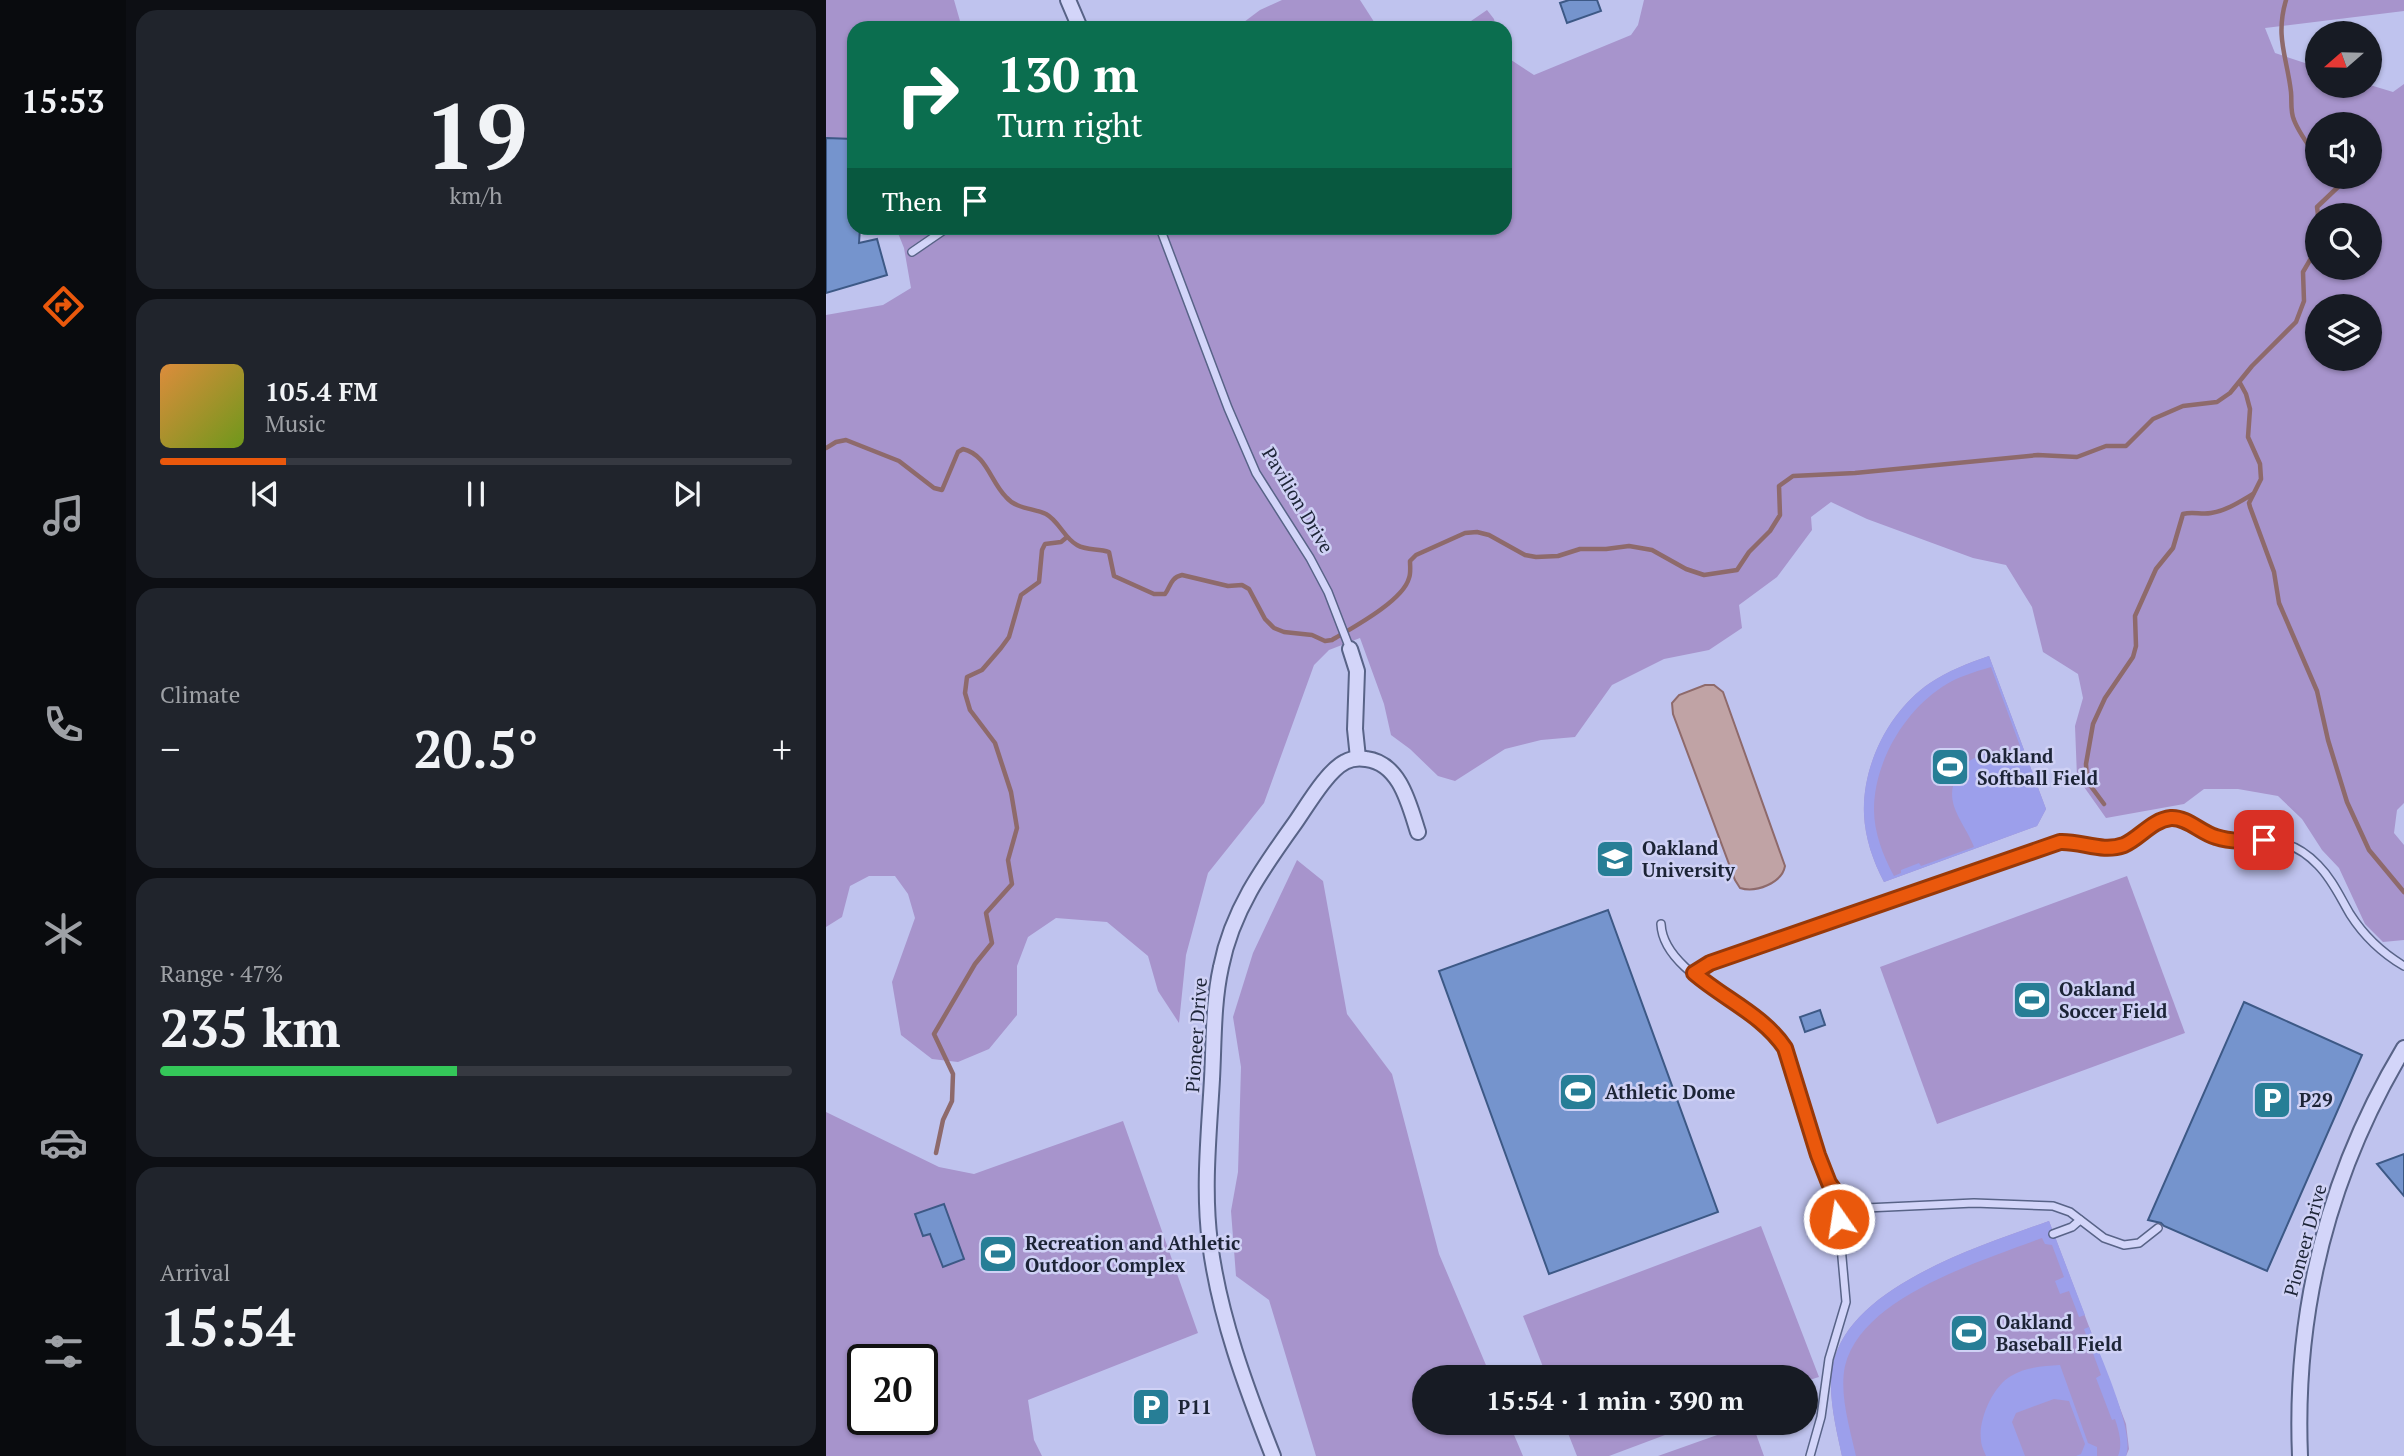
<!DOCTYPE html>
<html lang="en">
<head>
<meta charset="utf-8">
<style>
	body { margin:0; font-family:"PT Serif",serif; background:#20242c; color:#f1f3f6; height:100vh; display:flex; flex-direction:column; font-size:26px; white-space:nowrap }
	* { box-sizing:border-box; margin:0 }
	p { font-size:23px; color:#9ea1a6 }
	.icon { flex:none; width:38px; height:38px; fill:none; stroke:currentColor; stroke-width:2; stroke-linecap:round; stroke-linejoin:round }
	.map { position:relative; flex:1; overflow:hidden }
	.side { display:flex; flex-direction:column; gap:10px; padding:10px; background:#0d0f14; width:700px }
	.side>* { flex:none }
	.banner { position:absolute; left:21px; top:21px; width:665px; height:214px; border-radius:21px; box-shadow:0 2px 5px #0004; background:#0b6e4f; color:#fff; overflow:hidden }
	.needle { width:46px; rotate:250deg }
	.controls { position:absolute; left:1479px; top:21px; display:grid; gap:14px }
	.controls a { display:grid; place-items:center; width:77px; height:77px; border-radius:50%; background:#171b24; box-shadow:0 2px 5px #0004; font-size:35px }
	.speed { position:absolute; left:21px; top:1344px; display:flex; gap:14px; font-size:35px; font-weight:700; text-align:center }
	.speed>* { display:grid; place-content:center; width:91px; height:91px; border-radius:50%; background:#171b24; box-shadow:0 2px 5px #0004; line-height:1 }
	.speed .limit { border:4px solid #111; border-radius:10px; background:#fff; color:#111 }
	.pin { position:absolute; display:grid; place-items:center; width:60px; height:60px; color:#fff; margin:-30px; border-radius:14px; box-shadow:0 4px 10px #0006 }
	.me { position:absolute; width:77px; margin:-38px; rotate:347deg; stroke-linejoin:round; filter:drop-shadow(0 0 5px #0008) }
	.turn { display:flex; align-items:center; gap:24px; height:147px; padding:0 35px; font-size:32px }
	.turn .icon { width:91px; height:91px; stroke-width:2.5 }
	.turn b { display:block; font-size:49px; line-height:60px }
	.then { display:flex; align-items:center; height:66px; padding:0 35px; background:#0003; gap:14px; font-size:26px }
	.big { font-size:52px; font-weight:700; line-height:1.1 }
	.side .card { flex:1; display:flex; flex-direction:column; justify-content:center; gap:10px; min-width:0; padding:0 24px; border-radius:21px; background:#20242c }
	.side .dial { align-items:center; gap:0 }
	.dial b { font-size:91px; line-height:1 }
	.song { display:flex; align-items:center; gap:21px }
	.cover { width:84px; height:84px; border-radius:10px; background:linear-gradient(135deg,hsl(30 70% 55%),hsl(80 70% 35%)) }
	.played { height:7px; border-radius:4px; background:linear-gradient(90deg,#ea580c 20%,#363941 20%) }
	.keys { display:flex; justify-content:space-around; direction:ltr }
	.heat { display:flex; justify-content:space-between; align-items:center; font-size:38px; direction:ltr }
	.charge { height:10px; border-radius:5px; background:linear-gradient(90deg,#34c759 47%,#363941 0) }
	.trip { position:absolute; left:586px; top:1365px; width:406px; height:70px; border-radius:35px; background:#171b24; box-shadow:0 2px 5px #0004; font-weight:700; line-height:70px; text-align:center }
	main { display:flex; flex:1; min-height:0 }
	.dock { display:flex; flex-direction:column; width:126px; justify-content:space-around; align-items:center; background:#090b0e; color:#9ea1a6 }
	.dock .icon { width:49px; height:49px }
	.dock .on { color:#ea580c }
	.dock b { font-size:32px; color:#f1f3f6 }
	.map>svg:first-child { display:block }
</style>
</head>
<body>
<main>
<nav class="dock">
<b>15:53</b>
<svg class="icon on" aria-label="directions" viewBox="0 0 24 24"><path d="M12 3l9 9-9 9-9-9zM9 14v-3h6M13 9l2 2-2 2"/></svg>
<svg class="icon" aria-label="music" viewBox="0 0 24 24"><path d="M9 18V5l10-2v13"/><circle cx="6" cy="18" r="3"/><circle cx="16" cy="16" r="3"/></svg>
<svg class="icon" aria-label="phone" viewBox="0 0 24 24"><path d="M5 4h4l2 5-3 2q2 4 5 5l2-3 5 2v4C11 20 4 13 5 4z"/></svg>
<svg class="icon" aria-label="climate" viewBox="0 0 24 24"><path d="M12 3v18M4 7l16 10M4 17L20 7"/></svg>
<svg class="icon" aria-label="car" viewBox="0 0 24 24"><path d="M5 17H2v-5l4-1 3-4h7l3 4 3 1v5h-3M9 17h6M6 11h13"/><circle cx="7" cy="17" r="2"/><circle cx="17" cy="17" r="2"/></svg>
<svg class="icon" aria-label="filters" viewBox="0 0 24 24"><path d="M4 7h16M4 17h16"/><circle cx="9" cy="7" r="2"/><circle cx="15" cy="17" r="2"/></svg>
</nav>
<section class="side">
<div class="card dial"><b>19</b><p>km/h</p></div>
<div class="card">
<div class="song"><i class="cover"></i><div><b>105.4 FM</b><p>Music</p></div></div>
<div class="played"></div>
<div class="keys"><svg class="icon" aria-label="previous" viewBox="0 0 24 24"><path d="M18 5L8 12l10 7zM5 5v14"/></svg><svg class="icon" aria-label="pause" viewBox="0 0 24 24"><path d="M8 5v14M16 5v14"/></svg><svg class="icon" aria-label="next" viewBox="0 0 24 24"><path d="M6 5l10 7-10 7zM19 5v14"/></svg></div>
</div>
<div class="card"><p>Climate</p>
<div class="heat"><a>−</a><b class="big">20.5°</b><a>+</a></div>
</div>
<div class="card"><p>Range · 47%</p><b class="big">235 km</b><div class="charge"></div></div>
<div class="card"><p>Arrival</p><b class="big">15:54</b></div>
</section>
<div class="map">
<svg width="1578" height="1456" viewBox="0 0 1578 1456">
	<rect width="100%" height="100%" fill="#bfc3ee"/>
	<g fill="#a794cc" fill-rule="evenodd">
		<path d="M0,0H128L136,28H28V139L0,138Z"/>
		<path d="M456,0H534L552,28H410L434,10Z"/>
		<path d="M818,0H1578V11L1439,28L1449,53L1491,67V86L1544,85L1567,92L1578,84V803L1571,810L1568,833L1578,845V940L1557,942L1539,924L1513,868L1496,850L1476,819L1452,796L1412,789H1378L1358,804L1280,818L1251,777L1249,726L1257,698L1252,674L1217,652L1206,607L1180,565L1147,558L1041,519L1005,502L985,517L986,530L951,577L913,605L916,628L883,650L838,659L786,685L749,737L715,740L679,749L629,781L612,776L584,749L565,735L558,704L534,638L503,650L488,665L438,803L382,873L360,955L353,1023L332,991L322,956L281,922L230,918L202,937L191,966V1015L163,1049L132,1062L106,1059L75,1035L66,982L89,918L82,894L69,876H43L24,886L16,917L0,927V315L57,305L85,288L78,248L70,228H679V56L708,75L805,35L812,25ZM1491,124H1544V177H1491ZM1491,215H1544V268H1491ZM1491,306H1544V359H1491Z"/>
		<path d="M661,10L668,19L670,28H627L645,21Z"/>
		<path d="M1163,656L1220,809L1211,826L1058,882C1047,861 1039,838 1038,814C1036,765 1063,711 1104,683C1122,671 1142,663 1163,656Z"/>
		<path d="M471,860L497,881L521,1014L566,1074L613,1254L665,1377H598V1423H683L697,1456H490L443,1300L410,1276L405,1211L412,1172L415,1067L407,1017L427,953Z"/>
		<path d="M1301,876L1359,1033L1111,1124L1054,967Z"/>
		<path d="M0,1112L113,1167L148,1174L297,1121L372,1333L202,1400L208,1440L216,1456H0ZM37,1360H96V1419H37Z"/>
		<path d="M1223,1221L1300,1424L1303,1449L1300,1456H1016C1010,1428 1001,1393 1007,1365C1022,1286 1157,1245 1223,1221Z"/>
		<path d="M935,1226L993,1377L980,1381V1377H721L697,1316Z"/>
		<path d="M738,1423H871L783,1456H751Z"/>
		<path d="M926,1423L938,1456H832L925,1423Z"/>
	</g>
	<g fill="#9c9feb" fill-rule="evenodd">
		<path d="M1163,656L1220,809L1211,826L1058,882C1047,861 1039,838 1038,814C1036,765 1063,711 1104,683C1122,671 1142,663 1163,656ZM1165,667L1194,746C1178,754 1166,751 1151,757C1143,760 1136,767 1131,776C1116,803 1139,823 1148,847L1095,866L1093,863L1075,870V873L1068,876C1057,856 1048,832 1048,810C1048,763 1077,713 1116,687C1131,677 1148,672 1165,667Z"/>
		<path d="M1223,1221L1259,1315L1253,1317L1243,1291L1234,1294L1229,1281L1238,1277L1226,1245L1219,1244L1216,1238C1156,1261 1036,1296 1019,1366C1013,1394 1024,1429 1030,1456H1016C1010,1428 1001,1393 1007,1365C1022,1286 1157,1245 1223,1221Z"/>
		<path d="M1263,1327C1273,1353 1310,1433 1300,1456H1292C1297,1445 1293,1431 1289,1419L1286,1420L1270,1378L1275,1375L1258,1329Z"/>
		<path d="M1234,1365L1262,1443L1271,1447V1456H1250L1255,1454L1259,1444L1243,1401L1228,1399L1190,1413L1186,1422L1199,1456H1160C1158,1451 1155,1445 1155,1440C1152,1420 1167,1386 1185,1376C1199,1367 1218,1366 1234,1365Z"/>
	</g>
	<path fill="#c0a3a5" stroke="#8e6a6b" stroke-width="2" d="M879,685H888L897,692L959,866C956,883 930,893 914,888L909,880L847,714L846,703L853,695Z"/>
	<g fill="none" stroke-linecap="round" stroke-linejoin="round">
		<g stroke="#8e6a6b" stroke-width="4.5">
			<path d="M1460,0C1449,37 1461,57 1465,92C1466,101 1464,111 1468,120C1473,133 1482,145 1491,157"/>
			<path d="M1492,215L1491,207L1512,187L1508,177"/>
			<path d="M1414,383L1420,394L1424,409L1422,437L1434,464L1435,479L1423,503L1424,507L1448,572L1453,603L1491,691L1502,740L1521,802L1543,850L1578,892"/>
			<path d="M0,448L10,442L20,440L73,461L108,488L116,490L132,452L137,449C161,455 164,481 180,497C190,509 207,508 220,514C233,521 238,538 251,545C261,551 272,548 283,552L288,576L328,594H339C345,586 344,578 356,575L402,586L416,585L423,589L439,619L448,628L458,632L486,635L499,641L506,640C526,628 577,601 583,578C585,573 584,566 584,561L590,555L639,533L651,532L663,535L699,555L710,557L732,556L754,549H780L803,546L826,550L860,569L878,575L911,570L923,552L944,531L954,515L953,486L967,476L1029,473L1212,455L1251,457L1280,446H1300L1327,419L1357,406L1391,402L1404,393L1426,366L1470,322L1478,301L1477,272L1491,248"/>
			<path d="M1278,804L1261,781L1260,764L1267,724L1279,698L1307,657L1310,646L1309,616L1330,569L1347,548L1357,514C1367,511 1375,515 1385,513C1400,511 1415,501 1427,494"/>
			<path d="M110,1153L117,1120L126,1101L127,1074L108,1034L149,964L166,943L160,913L186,884L182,860L191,828L185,792L169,743L144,710L139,693L141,677L156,670L175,648L183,637L195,595L213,582L216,550L219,544L235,542L241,537"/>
		</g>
	</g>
	<g fill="#7594cd" stroke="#3d5986" stroke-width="2">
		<path d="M743,0H771L775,11L741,23L734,3Z"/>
		<path d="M0,138L28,139V228H34L33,243L51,239L61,275L0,293Z"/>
		<path d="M782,910L892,1212L723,1274L613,971Z"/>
		<path d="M1418,1002L1536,1055L1441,1271L1338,1226L1335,1223L1322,1220Z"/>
		<path d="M994,1010L999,1025L979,1032L974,1017Z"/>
		<path d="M1578,1154V1196L1551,1164Z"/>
		<path d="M118,1204L138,1259L117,1267L104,1234L97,1236L89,1214Z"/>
	</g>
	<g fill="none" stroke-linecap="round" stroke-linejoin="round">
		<g stroke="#586387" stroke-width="10">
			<g id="service">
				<path d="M334,228L402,408L430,473L484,558L502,592L524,649"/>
				<path d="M86,252L121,228"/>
				<path d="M835,924C837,969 907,997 938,1023C947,1030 953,1039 959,1048L992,1155L1003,1183L1015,1200L1014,1235L1020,1302L1003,1359L995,1417L984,1456"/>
				<path d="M868,973L884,963L1234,842C1256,841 1275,852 1297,845C1314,839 1325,821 1343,818C1359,816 1374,832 1387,836C1430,851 1454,826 1492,865C1506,879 1514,897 1524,914C1538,936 1556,953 1578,966"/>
				<path d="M1015,1200L1026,1206L1040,1208L1148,1203L1227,1206L1244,1212L1278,1238L1298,1245L1313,1243L1332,1228"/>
				<path d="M1227,1234L1246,1227L1254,1220"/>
			</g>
		</g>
		<g stroke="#586387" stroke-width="18">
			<g id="minor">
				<path d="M242,0L254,28"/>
				<path d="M524,649L531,671L529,729L532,758"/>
				<path d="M447,1456C420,1388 393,1315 384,1243C377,1189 383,1133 386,1079C388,1042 387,1003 395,967C406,911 436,869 469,823C481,806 501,771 519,762C526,758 533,758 540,759C574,763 583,804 592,832"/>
				<path d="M1474,1456C1468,1311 1503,1173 1578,1048"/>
			</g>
		</g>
		<use href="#service" stroke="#d3d5f9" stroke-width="7"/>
		<use href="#minor" stroke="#d3d5f9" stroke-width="14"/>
	</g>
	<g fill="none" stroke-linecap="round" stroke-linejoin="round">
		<g stroke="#983908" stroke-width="18">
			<path id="route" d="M1013,1219L1015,1200L1003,1183L992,1155L959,1048C937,1015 898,999 868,973L884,963L1234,842C1256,841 1276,853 1298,845C1314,838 1326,820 1345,818C1361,817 1375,833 1390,837C1405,842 1422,841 1438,840"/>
		</g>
		<use href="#route" stroke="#ea580c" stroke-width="12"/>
	</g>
	<defs>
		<g id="stadium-square" transform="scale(2.0125)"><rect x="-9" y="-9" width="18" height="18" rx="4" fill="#277e96" stroke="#cfd1f5"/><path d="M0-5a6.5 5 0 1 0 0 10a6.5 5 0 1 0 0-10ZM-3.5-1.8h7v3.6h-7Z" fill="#fff"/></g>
		<g id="university-square" transform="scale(2.0125)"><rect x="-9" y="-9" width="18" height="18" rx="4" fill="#277e96" stroke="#cfd1f5"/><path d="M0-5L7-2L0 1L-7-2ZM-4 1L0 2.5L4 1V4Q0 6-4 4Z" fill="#fff"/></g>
		<g id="parking-square" transform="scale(2.0125)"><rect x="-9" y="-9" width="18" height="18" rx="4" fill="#277e96" stroke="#cfd1f5"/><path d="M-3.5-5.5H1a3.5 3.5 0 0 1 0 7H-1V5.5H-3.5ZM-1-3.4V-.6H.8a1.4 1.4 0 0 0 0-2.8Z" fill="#fff"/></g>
	</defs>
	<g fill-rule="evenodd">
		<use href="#stadium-square" x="1124" y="767"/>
		<use href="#university-square" x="789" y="859"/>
		<use href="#stadium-square" x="1206" y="1000"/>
		<use href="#stadium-square" x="752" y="1092"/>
		<use href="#parking-square" x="1446" y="1100"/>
		<use href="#stadium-square" x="172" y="1254"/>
		<use href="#stadium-square" x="1143" y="1333"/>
		<use href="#parking-square" x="325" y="1407"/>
	</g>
	<g text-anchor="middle" stroke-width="5" stroke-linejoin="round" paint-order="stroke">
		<g font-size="19" fill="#1c2436" stroke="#cfd1f5">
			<text transform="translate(472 500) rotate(59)" y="7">Pavilion Drive</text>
			<text transform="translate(370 1035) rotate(-86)" y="7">Pioneer Drive</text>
			<text transform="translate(1479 1240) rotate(-75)" y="7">Pioneer Drive</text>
		</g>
		<g font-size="19" font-weight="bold" fill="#1c2436" stroke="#cfd1f5" text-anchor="start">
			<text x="1151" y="763">Oakland<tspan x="1151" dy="22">Softball Field</tspan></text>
			<text x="816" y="855">Oakland<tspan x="816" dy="22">University</tspan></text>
			<text x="1233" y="996">Oakland<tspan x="1233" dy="22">Soccer Field</tspan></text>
			<text x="779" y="1099">Athletic Dome</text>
			<text x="1473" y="1107">P29</text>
			<text x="199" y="1250">Recreation and Athletic<tspan x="199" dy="22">Outdoor Complex</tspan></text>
			<text x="1170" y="1329">Oakland<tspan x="1170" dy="22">Baseball Field</tspan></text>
			<text x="352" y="1414">P11</text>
		</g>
	</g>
</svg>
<div class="controls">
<a><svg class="needle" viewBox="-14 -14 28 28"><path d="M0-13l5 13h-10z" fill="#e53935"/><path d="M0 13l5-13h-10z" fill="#9ea1a6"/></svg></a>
<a><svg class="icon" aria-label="sound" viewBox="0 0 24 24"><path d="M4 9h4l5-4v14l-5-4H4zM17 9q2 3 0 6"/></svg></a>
<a><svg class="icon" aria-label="search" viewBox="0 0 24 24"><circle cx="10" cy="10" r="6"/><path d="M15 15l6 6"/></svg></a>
<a><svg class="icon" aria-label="layers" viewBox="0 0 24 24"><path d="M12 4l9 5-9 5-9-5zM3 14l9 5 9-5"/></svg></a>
</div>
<div class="speed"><div class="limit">20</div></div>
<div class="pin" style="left:1438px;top:840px;background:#d93025"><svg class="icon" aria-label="arrive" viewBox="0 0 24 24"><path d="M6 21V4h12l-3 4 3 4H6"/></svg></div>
<svg class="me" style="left:1013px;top:1219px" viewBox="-20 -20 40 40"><circle r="17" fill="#ea580c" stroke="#fff" stroke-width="3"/><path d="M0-11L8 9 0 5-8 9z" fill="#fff"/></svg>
<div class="trip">15:54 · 1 min · 390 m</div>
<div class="banner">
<div class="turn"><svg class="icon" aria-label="right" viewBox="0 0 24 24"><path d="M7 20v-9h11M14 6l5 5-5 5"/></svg><div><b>130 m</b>Turn right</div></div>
<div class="then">Then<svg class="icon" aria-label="arrive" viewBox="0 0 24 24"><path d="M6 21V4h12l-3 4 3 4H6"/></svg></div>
</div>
</div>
</main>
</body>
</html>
